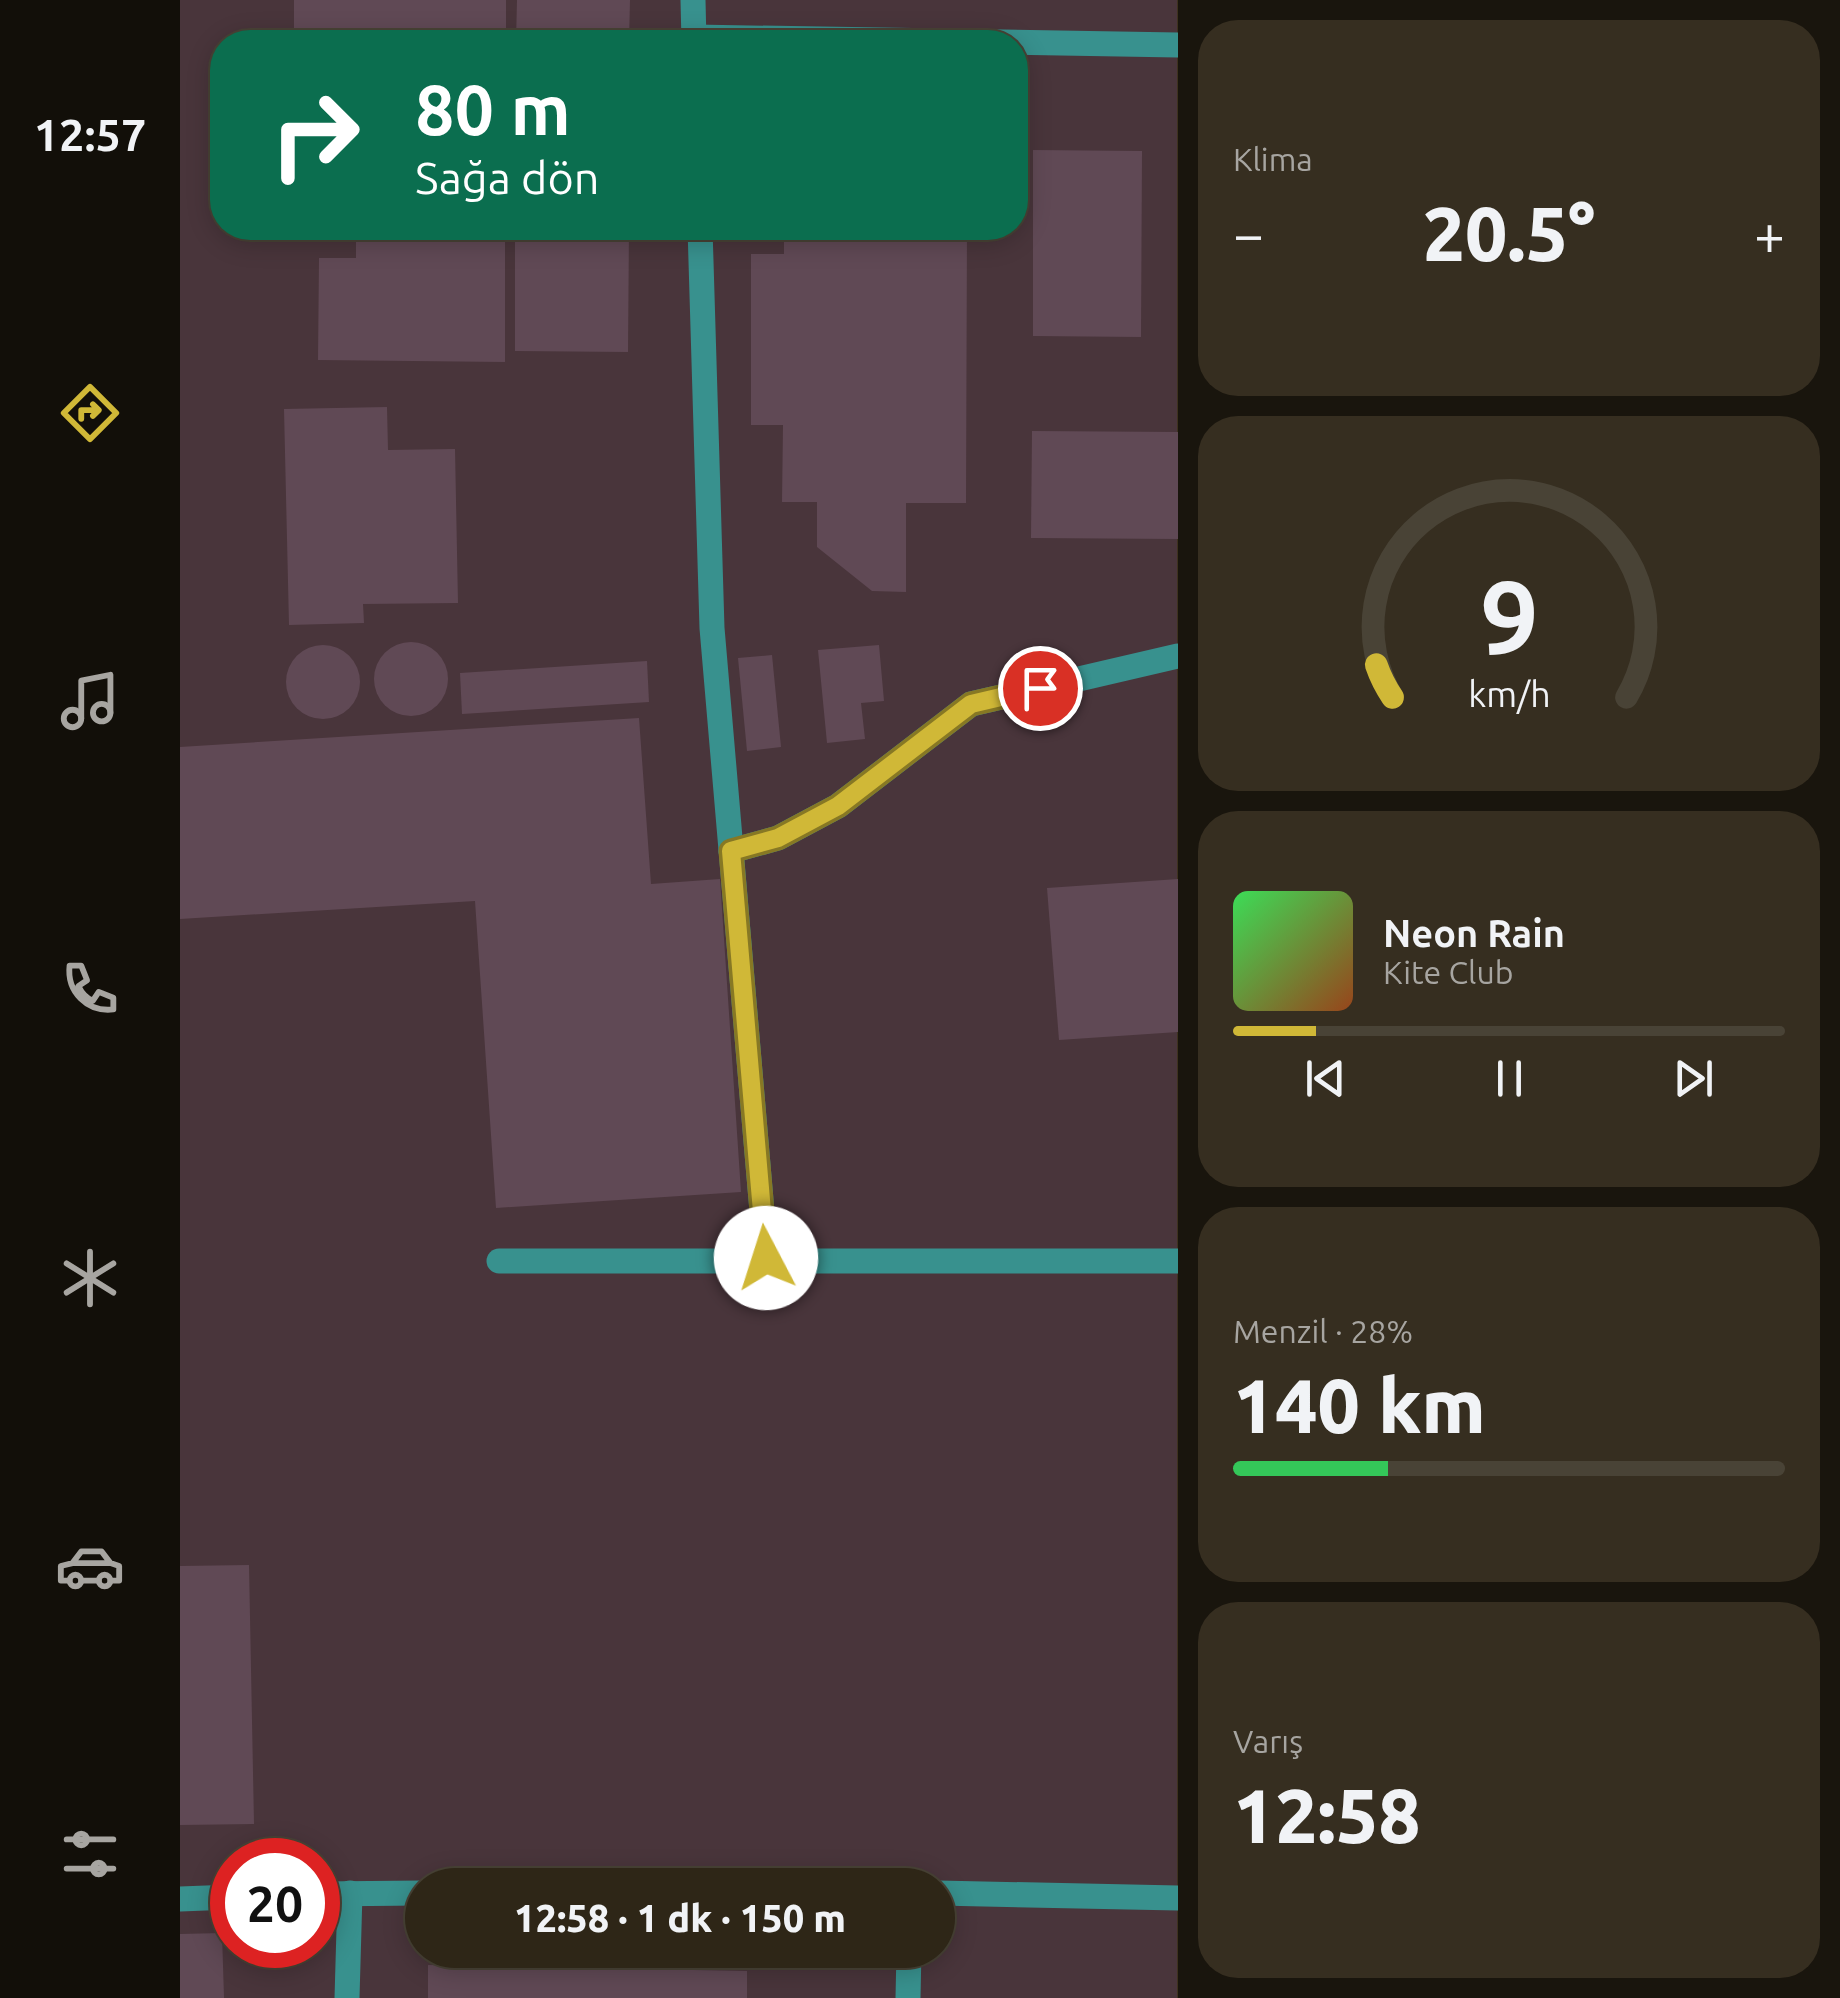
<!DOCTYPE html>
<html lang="tr">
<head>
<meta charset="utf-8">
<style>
	body { margin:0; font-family:Ubuntu,sans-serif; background:#362e20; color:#f1f3f6; height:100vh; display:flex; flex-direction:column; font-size:38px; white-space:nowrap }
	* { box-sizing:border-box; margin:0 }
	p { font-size:32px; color:#a7a5a1 }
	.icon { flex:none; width:55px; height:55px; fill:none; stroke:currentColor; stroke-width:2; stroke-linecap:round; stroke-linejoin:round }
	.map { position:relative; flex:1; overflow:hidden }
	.side { display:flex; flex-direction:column; gap:20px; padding:20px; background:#19150d; width:662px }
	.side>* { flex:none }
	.banner { position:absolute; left:30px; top:30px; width:818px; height:210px; border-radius:40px; box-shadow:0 5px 25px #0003,0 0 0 2px #494336; background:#0b6e4f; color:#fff; overflow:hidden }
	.speed { position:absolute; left:30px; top:1838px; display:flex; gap:20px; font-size:50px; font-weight:700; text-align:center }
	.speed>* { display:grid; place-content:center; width:130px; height:130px; border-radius:50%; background:#2e2617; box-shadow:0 5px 25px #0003,0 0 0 2px #494336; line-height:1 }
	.speed .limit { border:15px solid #d22; background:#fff; color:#111 }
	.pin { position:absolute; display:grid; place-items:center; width:85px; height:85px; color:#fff; margin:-42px; border:5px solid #fff; border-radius:50%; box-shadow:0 2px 10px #0007 }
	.me { position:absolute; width:110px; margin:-55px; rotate:355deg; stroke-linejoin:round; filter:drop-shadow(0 0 8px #0008) }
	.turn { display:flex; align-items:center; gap:35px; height:210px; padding:0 40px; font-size:45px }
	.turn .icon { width:130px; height:130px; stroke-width:2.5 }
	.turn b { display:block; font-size:70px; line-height:85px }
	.big { font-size:75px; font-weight:800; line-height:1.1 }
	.side .widget { flex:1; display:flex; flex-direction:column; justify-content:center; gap:15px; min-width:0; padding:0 35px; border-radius:40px; background:#362e20 }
	.side .dial { align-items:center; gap:0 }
	.dial svg { height:260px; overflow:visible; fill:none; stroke:#494336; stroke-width:7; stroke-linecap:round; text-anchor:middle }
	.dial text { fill:#f1f3f6; stroke:none }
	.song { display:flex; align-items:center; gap:30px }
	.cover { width:120px; height:120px; border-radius:15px; background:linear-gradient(135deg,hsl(130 70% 55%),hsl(20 70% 35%)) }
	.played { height:10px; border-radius:5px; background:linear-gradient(90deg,#d0b837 15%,#494336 15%) }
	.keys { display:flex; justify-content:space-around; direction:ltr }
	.heat { display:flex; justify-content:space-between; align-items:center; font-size:55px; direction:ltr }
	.charge { height:15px; border-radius:8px; background:linear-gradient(90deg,#34c759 28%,#494336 0) }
	.trip { position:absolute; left:225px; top:1868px; width:550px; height:100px; border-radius:50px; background:#2e2617; box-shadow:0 5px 25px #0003,0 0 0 2px #494336; font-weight:800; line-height:100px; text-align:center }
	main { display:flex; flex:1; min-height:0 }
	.tab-bar { display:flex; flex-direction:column; width:180px; justify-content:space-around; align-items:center; background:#120f09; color:#a7a5a1 }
	.tab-bar .icon { width:70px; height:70px }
	.tab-bar .active { color:#d0b837 }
	.tab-bar b { font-size:45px; color:#f1f3f6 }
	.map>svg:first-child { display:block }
</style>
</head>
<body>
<main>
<nav class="tab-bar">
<b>12:57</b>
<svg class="icon active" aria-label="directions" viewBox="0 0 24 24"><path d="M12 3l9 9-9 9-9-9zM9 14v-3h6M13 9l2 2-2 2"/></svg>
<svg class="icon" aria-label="music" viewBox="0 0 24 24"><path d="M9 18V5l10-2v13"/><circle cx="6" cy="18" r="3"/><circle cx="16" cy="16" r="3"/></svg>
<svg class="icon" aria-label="phone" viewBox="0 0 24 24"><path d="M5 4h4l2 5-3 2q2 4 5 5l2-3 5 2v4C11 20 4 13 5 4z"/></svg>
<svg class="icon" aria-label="climate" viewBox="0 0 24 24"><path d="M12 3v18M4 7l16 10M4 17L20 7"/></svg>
<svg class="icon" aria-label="car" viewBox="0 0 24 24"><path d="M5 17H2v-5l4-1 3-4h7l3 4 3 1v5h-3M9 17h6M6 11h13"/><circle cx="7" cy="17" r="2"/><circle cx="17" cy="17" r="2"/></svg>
<svg class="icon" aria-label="filters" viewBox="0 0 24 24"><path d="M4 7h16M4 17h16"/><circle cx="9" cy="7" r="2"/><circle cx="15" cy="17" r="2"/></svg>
</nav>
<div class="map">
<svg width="998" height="1998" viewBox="0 0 998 1998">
	<rect width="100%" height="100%" fill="#3e321f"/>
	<path fill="#49353b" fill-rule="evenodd" d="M0,0H997V1998H0ZM42,42H835V228H42ZM52,1860H138V1945H52ZM242,1885H758V1950H242Z"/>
	<g fill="#604955">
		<rect x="114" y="0" width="212" height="42"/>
		<path d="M337,0H450L449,42H336Z"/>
		<path d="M853,150L962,151L961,337L853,336Z"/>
		<path d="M176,228H325V362L138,360L139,258H176Z"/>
		<path d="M335,228H449L448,352L335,351Z"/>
		<path d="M604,228H787L786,503H726V592L692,591L637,547V502H602L603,425H571V254H604Z"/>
		<path d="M207,407L208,450L275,449L278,603L183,604L184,623L109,625L104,409Z"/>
		<path d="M852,431L998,432V539L851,538Z"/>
		<circle cx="231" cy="679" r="37"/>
		<path d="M699,645L704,701L681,703L685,739L647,743L638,650Z"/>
		<circle cx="143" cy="682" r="37"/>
		<path d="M592,655L601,747L567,751L558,658Z"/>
		<path d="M467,661L469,702L282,714L280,673Z"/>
		<path d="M459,718L471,884L540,879L561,1192L316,1208L295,901L0,919V747Z"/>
		<path d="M998,879V1032L879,1040L867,888Z"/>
		<path d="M69,1565L74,1824L0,1825V1566Z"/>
		<path d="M42,1933L44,1998H0V1934Z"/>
		<path d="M248,1965L567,1971V1998H248Z"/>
	</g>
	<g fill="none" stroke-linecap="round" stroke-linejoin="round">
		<g stroke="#38918e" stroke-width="25">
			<path d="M513,0L514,42"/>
			<path d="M514,37L998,45"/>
			<path d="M520,228L532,628L586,1258"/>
			<path d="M551,851L598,838L658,806L791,704L998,656"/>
			<path d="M319,1261H998"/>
			<path d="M758,1893L998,1898"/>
			<path d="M138,1894L242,1893"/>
			<path d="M0,1899L52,1897"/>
			<path d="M167,1998L170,1893"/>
			<path d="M728,1998L729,1950"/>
		</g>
	</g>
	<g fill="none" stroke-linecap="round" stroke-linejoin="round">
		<g stroke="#877824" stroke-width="25">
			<path id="route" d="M586,1258L551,851L598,838L658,806L791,704L860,688"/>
		</g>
		<use href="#route" stroke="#d0b837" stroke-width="18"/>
	</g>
</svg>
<div class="speed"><div class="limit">20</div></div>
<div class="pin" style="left:860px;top:688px;background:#d93025"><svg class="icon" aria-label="arrive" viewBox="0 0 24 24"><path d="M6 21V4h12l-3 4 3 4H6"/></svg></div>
<svg class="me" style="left:586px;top:1258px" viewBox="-20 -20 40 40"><circle r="19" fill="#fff"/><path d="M0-13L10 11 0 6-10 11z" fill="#d0b837"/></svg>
<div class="trip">12:58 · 1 dk · 150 m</div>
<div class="banner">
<div class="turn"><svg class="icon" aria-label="right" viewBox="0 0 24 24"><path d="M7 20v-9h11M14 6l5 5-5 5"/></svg><div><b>80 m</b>Sağa dön</div></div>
</div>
</div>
<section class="side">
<div class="widget"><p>Klima</p>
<div class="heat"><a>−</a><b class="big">20.5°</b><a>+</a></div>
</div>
<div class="widget dial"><svg viewBox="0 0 100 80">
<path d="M14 69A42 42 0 1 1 86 69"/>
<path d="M14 69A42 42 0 0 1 9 59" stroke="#d0b837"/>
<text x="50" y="56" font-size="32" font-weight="700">9</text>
<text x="50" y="72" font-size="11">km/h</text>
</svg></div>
<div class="widget">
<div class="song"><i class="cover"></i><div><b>Neon Rain</b><p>Kite Club</p></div></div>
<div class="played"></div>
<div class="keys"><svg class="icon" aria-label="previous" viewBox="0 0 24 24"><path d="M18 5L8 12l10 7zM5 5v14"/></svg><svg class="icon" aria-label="pause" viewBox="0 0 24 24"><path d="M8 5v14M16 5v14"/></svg><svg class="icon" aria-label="next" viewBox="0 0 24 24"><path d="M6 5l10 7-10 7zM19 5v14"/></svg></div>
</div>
<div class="widget"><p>Menzil · 28%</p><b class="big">140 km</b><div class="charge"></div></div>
<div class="widget"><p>Varış</p><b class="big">12:58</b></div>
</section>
</main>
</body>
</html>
